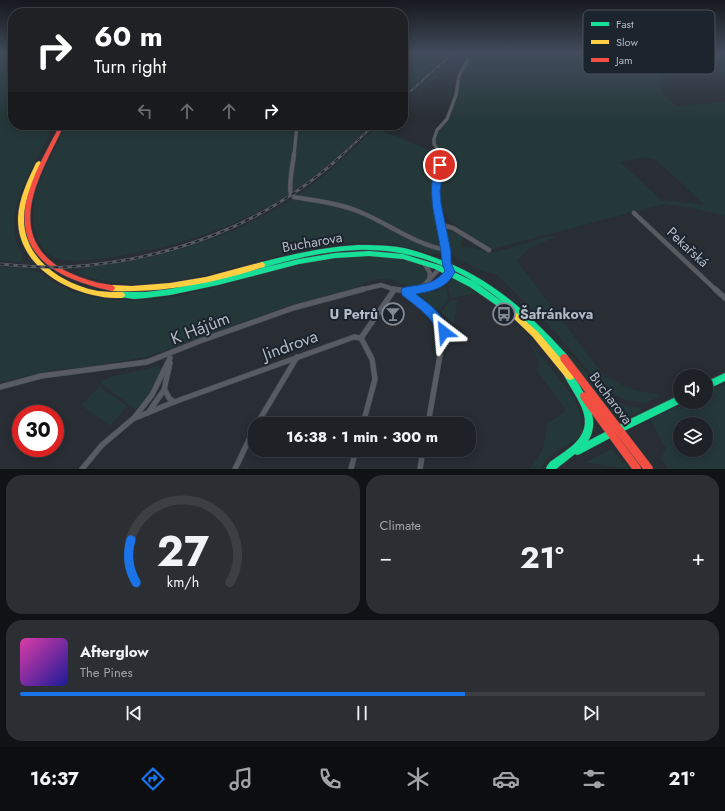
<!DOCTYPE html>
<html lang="en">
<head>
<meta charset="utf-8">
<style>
	body { margin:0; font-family:Jost,sans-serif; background:#2b2f33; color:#f1f3f6; height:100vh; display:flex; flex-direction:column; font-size:15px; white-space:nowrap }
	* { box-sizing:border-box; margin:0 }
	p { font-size:13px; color:#a1a4a7 }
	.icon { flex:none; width:22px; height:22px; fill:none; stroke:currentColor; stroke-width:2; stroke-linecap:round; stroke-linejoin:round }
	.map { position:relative; height:469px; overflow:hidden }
	.details { display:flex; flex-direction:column; gap:6px; padding:6px; background:#101315; flex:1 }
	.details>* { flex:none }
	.top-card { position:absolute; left:8px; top:8px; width:400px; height:122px; border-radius:16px; box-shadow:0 2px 10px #0003,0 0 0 1px #3c3f44; background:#202124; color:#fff; overflow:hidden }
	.controls { position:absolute; left:673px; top:369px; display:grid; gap:8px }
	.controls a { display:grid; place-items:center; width:40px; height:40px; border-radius:50%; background:#1e2227; box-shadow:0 2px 10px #0003,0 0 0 1px #3c3f44; font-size:20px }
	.speed { position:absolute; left:12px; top:405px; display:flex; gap:8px; font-size:20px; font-weight:700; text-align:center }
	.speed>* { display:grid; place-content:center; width:52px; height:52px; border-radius:50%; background:#1e2227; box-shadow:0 2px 10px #0003,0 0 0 1px #3c3f44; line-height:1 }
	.speed .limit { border:6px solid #d22; background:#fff; color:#111 }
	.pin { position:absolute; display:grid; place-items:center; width:34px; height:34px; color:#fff; margin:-17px; border:2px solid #fff; border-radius:50%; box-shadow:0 1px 4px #0007 }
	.me { position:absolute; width:44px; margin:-22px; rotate:331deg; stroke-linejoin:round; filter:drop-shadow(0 0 3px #0008) }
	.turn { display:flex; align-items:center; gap:14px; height:84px; padding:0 20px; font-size:18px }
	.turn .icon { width:52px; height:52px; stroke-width:2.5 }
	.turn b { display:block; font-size:28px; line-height:34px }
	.lanes { display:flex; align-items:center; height:38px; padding:0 20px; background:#0003; justify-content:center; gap:20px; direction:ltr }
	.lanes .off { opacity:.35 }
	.big { font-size:30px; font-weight:700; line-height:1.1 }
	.details .tile { flex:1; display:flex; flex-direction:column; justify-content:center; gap:6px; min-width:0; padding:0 14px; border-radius:16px; background:#2b2f33 }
	.details .dial { align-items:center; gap:0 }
	.dial svg { height:104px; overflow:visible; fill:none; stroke:#3c3f44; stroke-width:7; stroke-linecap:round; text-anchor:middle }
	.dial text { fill:#f1f3f6; stroke:none }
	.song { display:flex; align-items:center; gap:12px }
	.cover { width:48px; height:48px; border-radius:6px; background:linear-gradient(135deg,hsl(320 70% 55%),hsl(240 70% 35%)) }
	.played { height:4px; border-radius:2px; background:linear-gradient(90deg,#1a73e8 65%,#3c3f44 65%) }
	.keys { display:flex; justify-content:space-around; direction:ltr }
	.heat { display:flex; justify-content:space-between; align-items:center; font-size:22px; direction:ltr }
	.details .tiles { flex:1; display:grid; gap:6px; grid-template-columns:1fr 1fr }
	.tile:last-child { grid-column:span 2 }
	.trip { position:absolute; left:248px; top:417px; width:228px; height:40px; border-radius:16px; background:#1e2227; box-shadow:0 2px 10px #0003,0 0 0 1px #3c3f44; font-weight:700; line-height:40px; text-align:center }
	.menu { display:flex; height:64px; justify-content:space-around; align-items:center; background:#0c0e10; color:#a1a4a7 }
	.menu .icon { width:28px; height:28px }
	.menu .current { color:#1a73e8 }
	.menu b { font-size:18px; color:#f1f3f6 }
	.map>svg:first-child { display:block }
</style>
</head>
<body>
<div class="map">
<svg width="725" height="469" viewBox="0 0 725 469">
	<rect width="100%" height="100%" fill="#282e34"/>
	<g fill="#253839" fill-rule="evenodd">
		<path d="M0,53H13V125H53C41,156 17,185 14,220C14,228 15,237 17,244C19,249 23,253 22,259L18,262L0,260Z"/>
		<path d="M403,53H450L436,64L403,95Z"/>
		<path d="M464,53H725V74L711,62L666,67C656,90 659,91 677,106L725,102V216L687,207L663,204L492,249L466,233L447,218L437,197L432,196L440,254C430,255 420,250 411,248C392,244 372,242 353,243C330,245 306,249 284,254C220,270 140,301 76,272C89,264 108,265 123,262C140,260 157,256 174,251C218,238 263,220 301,193C329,174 353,148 379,125H387L382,131L437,153C435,148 431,144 432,138C434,130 442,124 446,117C455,102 453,84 460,69L456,61L403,104V103L438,71ZM647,157L656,160L705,205L661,200L620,162Z"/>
		<path d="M65,125H371C344,150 318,176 287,195C232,230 169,249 105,258C90,260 65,264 51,256C39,249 33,229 33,216C32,185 55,153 65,125Z"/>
		<path d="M449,230L463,237L461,247C473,246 484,252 496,252L543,238L558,236L529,248L517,261L605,377L631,389L660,395L646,403L625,400L611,392L596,380L551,327L496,274L482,271L456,258L451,249L447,232Z"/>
		<path d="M368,256L394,258L422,265L427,274L426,280C407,293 402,280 386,279C378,278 368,282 361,284V286L290,305L147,357L81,368L59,369L0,382V267C11,268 29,267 38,272C48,278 56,285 67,289C91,299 118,301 145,300C187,298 228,283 269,272C302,263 334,257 368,256Z"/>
		<path d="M453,280L462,283L477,293L451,298L448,284Z"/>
		<path d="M446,286L448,299L439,311L419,295L421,294L436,291Z"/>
		<path d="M458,300L457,303L454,325L441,312L450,301Z"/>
		<path d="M548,331L607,395L624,405L640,408L643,410L627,417L614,415Z"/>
		<path d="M529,341L573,397L580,411L582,427L585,428C579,442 567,444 555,452C549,457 544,462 540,469H530L543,449L548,423L564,413L565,408L538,373L537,369L540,363Z"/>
		<path d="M158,366L163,370L148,398L136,410L100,382L107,378Z"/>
		<path d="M725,384V469H669L661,459L666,448L650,419L686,402H706V393ZM680,424H706V450H680Z"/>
		<path d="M99,387L127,406L110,426L81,405Z"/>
		<path d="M612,449L623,463L625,462L629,469C615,469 602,463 587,463L586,462Z"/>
	</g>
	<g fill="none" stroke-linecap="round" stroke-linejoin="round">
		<g stroke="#464a51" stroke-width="3.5">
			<g id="street-far2">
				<path d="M294,155L297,125"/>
				<path d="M439,155V151L434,144V139L437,130L447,119L456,95L459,76L468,60"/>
			</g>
		</g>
		<g stroke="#464a51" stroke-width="5">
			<g id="street-far1">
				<path d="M291,194C288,187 293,163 294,154"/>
				<path d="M294,197C316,201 339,203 360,212C389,224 414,244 446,250"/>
				<path d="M634,213L716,290"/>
				<path d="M442,225L453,228L489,250"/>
				<path d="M424,263L430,273L429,280"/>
				<path d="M418,288L425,284L441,267"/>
				<path d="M360,290L381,285L396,290"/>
				<path d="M420,290L438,284L450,272C446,263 446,254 445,245C442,228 436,209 436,192C436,179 440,167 439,154"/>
			</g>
		</g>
		<g stroke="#464a51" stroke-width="6">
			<g id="street">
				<path d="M393,289L407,291L425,289"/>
				<path d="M715,289L725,298"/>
				<path d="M406,291L433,314L444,332L428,424"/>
				<path d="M361,338L372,359L375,379L363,424"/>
				<path d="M361,338L394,290"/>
				<path d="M0,387L41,376L147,362L200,341L293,308L364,289"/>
				<path d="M165,390L169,398L174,402L354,337L361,338"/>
				<path d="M148,413L164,390L170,363"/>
				<path d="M135,418L174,402"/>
				<path d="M257,424L297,357"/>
				<path d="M82,469L102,445L134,418L152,395L170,358"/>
				<path d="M235,469L255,427"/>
				<path d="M351,469L356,450"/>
				<path d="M420,469L423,450"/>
			</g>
		</g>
		<g stroke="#464a51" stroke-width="1">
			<g id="fast">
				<path d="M358,245C368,245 378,245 389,246C404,247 419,252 433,257C489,276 528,312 567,355L568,358L567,361L564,362L561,361L541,337L514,311L513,314L511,315L509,314L470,287L435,269L403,259L369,256L335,258L299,264L218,285L170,295L146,298L134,299L120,297L119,295L120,293L122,292H146L170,289L218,279L299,259L335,253L369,251L403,254L439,265L475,282L505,304C464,269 412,248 357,250C325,251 293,259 262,268L260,267L259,265L260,263L262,262C294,254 325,247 358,245Z"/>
				<path d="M567,369L570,370C582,390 603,418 588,441L611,429L614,430L615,433L614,436L580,454L577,455L575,454L556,469H546L547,466L550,462C559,455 570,449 577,441C598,418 572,394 563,373L564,370Z"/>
				<path d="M725,373V381L706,390V382Z"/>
				<path d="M680,395V402H683L622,432L619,433L616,432L615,429L616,426Z"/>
			</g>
		</g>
		<g stroke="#464a51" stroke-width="1">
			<g id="slow">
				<path d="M39,161L42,163C34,180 24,199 24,218C23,258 61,284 98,291C106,292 114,292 122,292L124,293L125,295L124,297L122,298C114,298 106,298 98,296C59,289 17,261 18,218C19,198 28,180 36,163Z"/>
				<path d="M262,262L264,263L265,265L264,267C215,283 164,293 112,291L110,290L109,288L110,286L112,285L132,286L170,283L206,277Z"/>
				<path d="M511,309L513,310L538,332L573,373L574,376L573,379L570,380L567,379L532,336L509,314L508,312L509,310Z"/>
			</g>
		</g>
		<g stroke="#464a51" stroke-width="1">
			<g id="jam">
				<path d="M60,125H64C43,171 1,232 62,269C73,275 87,280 99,283C104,284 109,284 114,286L115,288L114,290L112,291C102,289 92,286 83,283C38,268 14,239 29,191C36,168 49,147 60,125Z"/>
				<path d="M564,354L567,355L652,466L653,469H643L611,427L640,466L641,469H632L581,399L580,396L581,393L584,392L586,393L561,361L560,358L561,355Z"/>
			</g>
		</g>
		<use href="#street-far2" stroke="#585c62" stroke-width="3"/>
		<use href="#street-far1" stroke="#585c62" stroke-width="4"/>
		<use href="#street" stroke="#585c62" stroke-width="5"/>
		<use href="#fast" fill="#16e098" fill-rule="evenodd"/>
		<use href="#slow" fill="#ffcf43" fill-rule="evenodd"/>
		<use href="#jam" fill="#f24e42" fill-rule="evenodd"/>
		<g stroke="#575b60" stroke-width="2">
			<g id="rail-far1">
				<path d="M403,98L453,53"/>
				<path d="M342,155L374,125"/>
			</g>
		</g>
		<g stroke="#575b60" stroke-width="3">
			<path id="rail" d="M0,264C22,266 45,268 67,267C169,261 268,224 343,154"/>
		</g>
		<use href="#rail-far1" stroke="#1c242e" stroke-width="1" stroke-dasharray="3.5" stroke-linecap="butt"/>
		<use href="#rail" stroke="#1c242e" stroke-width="1.5" stroke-dasharray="4.5" stroke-linecap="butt"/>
	</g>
	<linearGradient id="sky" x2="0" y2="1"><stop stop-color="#16191d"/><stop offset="0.45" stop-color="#424c5c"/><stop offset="1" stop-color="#424c5c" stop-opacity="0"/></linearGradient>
	<rect width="725" height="119" fill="url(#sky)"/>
	<path fill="#1a73e8" stroke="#114b97" d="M437,163H440L444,165L440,191L441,203L451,252V263L455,272C447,288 433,291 416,294C431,306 443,313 449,332L448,336L444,338L440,336C431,315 419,309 402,295L401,291L402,288L406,287C423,284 433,285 445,271C441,263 442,255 440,246C436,220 425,189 437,163Z"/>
	<defs>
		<g id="bar-ring" transform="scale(1.15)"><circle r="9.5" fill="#1c242e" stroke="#828992" stroke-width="1.5"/><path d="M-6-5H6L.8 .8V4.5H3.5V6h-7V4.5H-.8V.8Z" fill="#828992"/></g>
		<g id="bus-ring" transform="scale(1.15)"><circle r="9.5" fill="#1c242e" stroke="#828992" stroke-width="1.5"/><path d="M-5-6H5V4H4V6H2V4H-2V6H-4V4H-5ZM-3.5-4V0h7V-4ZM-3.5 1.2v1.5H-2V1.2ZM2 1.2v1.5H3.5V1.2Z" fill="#828992"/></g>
	</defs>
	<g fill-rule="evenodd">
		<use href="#bar-ring" x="393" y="314"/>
		<use href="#bus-ring" x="504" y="314"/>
	</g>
	<g text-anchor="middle" stroke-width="4" stroke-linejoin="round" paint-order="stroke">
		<g font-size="14" fill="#b2bac5" stroke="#1c242e">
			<text transform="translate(312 242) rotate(-10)" y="5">Bucharova</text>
			<text transform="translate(688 247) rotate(43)" y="5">Pekařská</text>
			<text transform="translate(611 398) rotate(53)" y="5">Bucharova</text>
		</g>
		<g font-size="14" font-weight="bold" fill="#b2bac5" stroke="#1c242e" text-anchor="end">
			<text x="378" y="319">U Petrů</text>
			<text x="520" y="319" text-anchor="start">Šafránkova</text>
		</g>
		<g font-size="17" fill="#b2bac5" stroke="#1c242e">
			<text transform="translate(200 328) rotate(-21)" y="6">K Hájům</text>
			<text transform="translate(290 345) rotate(-20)" y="6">Jindrova</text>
		</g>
	</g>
	<rect x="583" y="10" width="132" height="64" rx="6" fill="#1c242e" stroke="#49515b" stroke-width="1"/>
	<rect x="591" y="22" width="18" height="4" fill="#16e098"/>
	<rect x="591" y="40" width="18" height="4" fill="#ffcf43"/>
	<rect x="591" y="58" width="18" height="4" fill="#f24e42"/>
	<g font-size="11" fill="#b2bac5">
		<text x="616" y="28">Fast</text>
		<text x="616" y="46">Slow</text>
		<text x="616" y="64">Jam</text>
	</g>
</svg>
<div class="controls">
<a><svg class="icon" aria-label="sound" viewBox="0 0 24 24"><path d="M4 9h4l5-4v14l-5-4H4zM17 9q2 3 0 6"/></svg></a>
<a><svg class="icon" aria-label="layers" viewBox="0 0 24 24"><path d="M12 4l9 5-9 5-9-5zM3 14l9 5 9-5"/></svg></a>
</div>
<div class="speed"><div class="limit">30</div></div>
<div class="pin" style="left:440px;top:165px;background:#d93025"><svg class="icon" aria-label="arrive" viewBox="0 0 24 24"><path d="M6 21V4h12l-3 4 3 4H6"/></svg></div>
<svg class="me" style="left:444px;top:332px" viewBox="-20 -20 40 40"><path d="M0-17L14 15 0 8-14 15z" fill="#1a73e8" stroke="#fff" stroke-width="4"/></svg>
<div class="trip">16:38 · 1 min · 300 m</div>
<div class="top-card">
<div class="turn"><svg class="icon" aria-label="right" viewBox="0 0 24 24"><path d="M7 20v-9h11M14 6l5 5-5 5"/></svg><div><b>60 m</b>Turn right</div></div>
<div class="lanes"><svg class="icon off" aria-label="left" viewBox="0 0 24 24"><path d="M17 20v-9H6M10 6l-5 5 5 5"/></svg><svg class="icon off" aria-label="ahead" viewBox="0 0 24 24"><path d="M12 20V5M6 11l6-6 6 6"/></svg><svg class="icon off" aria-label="ahead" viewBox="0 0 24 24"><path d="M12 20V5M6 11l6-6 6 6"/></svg><svg class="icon" aria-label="right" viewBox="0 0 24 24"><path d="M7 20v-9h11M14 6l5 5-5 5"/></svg></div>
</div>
</div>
<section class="details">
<div class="tiles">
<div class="tile dial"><svg viewBox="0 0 100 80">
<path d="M14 69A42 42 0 1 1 86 69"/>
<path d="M14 69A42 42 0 0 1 10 36" stroke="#1a73e8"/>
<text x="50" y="56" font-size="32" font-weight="700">27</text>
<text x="50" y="72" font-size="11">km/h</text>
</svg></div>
<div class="tile"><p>Climate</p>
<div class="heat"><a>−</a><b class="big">21°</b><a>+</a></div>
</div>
<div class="tile">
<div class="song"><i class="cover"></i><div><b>Afterglow</b><p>The Pines</p></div></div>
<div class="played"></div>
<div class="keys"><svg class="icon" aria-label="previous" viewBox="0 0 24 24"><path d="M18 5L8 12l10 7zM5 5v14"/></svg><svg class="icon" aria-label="pause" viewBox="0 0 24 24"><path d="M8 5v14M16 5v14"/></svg><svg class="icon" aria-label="next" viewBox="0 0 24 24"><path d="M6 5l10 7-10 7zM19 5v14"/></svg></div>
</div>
</div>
</section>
<nav class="menu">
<b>16:37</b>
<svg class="icon current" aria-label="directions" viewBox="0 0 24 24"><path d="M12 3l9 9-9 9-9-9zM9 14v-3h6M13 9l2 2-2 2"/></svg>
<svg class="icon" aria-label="music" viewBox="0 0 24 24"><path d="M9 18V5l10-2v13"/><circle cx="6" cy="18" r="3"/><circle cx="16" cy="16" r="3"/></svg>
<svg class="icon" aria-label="phone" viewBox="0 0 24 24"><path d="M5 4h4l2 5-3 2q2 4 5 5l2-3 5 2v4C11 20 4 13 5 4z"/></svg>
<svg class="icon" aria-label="climate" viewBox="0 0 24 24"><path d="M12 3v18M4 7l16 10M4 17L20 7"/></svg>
<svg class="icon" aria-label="car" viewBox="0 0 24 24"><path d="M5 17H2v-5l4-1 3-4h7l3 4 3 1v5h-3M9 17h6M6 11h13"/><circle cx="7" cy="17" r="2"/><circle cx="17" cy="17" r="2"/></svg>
<svg class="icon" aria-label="filters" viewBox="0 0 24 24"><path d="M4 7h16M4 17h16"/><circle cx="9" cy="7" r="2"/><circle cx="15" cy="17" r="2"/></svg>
<b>21°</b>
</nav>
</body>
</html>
